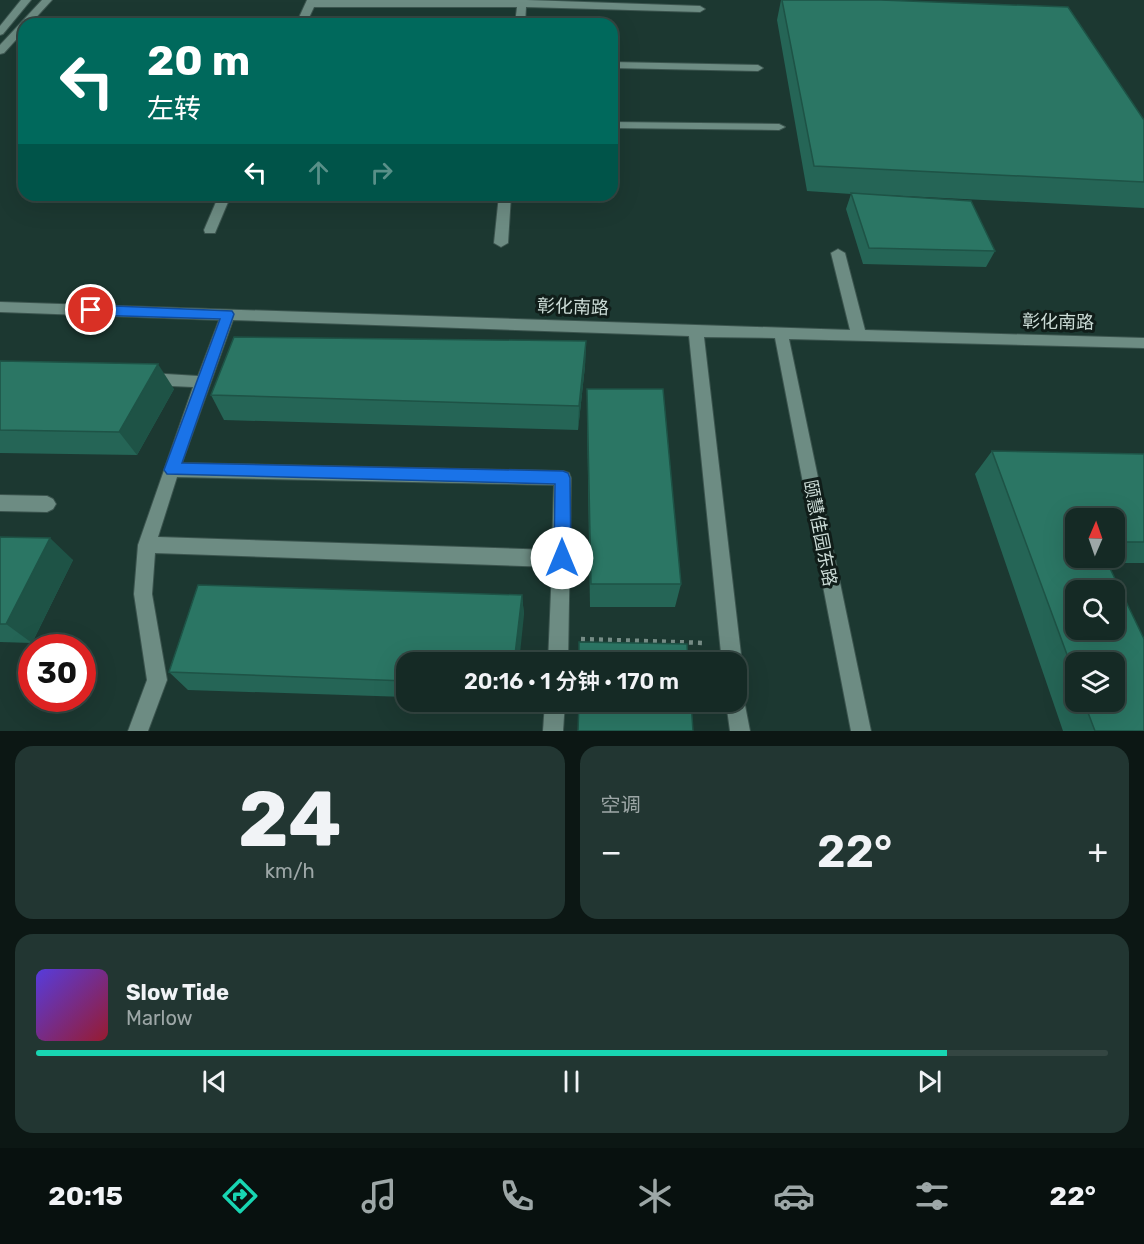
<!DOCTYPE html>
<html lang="zh">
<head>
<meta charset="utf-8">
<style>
	body { margin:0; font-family:Rubik,"Noto Sans SC",sans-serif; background:#223632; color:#f1f3f6; height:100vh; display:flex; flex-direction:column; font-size:22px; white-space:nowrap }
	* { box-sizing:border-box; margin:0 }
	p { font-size:20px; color:#9da7a7 }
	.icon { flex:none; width:33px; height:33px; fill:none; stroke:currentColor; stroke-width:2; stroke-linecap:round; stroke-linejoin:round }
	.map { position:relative; height:731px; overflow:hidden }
	.drawer { display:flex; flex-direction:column; gap:15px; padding:15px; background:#0c1714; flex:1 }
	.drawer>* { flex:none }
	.guide { position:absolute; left:18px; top:18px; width:600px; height:183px; border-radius:18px; box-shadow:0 6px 24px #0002,0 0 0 2px #344642; background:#00695c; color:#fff; overflow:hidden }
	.needle { width:39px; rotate:2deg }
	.buttons { position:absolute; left:1065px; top:508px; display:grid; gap:12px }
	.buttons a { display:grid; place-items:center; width:60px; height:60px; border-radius:12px; background:#152a25; box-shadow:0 6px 24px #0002,0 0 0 2px #344642; font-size:30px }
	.speed { position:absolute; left:18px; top:634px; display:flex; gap:12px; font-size:30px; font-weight:700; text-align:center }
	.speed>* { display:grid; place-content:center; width:78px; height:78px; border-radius:50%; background:#152a25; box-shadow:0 6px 24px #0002,0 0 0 2px #344642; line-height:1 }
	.speed .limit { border:9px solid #d22; background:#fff; color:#111 }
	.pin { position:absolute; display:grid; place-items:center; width:51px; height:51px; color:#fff; margin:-26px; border:3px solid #fff; border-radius:50%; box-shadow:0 2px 6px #0007 }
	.me { position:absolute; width:66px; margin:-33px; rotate:0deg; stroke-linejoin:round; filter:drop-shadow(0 0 4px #0008) }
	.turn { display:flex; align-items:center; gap:21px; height:126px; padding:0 30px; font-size:27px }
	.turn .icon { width:78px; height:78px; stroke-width:2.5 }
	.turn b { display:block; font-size:42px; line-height:51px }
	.lanes { display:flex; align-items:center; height:57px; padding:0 30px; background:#0003; justify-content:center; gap:30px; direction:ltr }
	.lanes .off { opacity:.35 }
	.big { font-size:45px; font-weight:600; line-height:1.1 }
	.drawer .tile { flex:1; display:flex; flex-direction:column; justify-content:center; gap:9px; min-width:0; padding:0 21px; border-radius:18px; background:#223632 }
	.drawer .dial { align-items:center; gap:0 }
	.dial b { font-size:78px; line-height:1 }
	.song { display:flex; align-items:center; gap:18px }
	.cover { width:72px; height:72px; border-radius:9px; background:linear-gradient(135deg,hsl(250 70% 55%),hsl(350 70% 35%)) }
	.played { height:6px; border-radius:3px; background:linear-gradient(90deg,#18d5b2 85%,#344642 85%) }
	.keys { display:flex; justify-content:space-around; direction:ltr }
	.heat { display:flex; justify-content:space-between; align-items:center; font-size:33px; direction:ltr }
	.drawer .tiles { flex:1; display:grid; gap:15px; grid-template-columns:1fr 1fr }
	.tile:last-child { grid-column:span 2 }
	.trip { position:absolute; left:396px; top:652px; width:351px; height:60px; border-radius:18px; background:#152a25; box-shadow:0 6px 24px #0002,0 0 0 2px #344642; font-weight:600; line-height:60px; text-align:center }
	.dock { display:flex; height:96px; justify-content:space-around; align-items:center; background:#08110f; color:#9da7a7 }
	.dock .icon { width:42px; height:42px }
	.dock .selected { color:#18d5b2 }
	.dock b { font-size:27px; color:#f1f3f6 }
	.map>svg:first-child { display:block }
</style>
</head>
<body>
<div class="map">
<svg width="1144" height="731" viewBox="0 0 1144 731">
	<rect width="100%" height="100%" fill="#1c3831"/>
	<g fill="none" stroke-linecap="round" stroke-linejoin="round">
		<g stroke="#3b544e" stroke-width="2">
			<g id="minor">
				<path d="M21,0H31L3,34L0,35V26Z"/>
				<path d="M42,0H52L30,24H24V31L4,53L0,54V45Z"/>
				<path d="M307,0H527L700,6L705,9L700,12L526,7L525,24H515L517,7H314L306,24H296Z"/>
				<path d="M612,62L758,65L763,68L758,71L612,68Z"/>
				<path d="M612,122L779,124L785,127L779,130L612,128Z"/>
				<path d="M219,195H231L215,233H205L204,230Z"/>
				<path d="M499,195H511L508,243L501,247L494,243Z"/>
				<path d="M838,249L845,253L865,330L1144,338V348L789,339L871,731H851L775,338L704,337L742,663L736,671V663H722L689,336L233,320L182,463L563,471L569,473L571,478L568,663H548L552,567L155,553L152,594L167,680L148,731H128L147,680L134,594L138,545L193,387L150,385L145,383L142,379L145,375L150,373L198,376L219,320L0,312V302L850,330L831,253ZM177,477L554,485L552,550L158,537Z"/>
				<path d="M0,495L47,496L53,499L56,504L53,509L47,512L0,511Z"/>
				<path d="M736,692L743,695L750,731H730L726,702H736Z"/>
				<path d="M545,702H565L563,731H543Z"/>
			</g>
		</g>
		<path stroke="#778d87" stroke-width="4.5" stroke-dasharray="4 5" stroke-linecap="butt" d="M581,639L705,643"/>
		<use href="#minor" fill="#6d8c83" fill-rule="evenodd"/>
	</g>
	<g fill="#256556" fill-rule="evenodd">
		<path d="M781,0H881L1144,120V208L884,195L995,251L986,267L863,264L846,209L851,194L807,191L777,20Z"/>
		<path d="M586,341L585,366L578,430L224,420L211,395Z"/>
		<path d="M0,361L174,389L137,455L0,453Z"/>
		<path d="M587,389L681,584L675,607H590L587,417Z"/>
		<path d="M992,451L1144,454V563H1108L1144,731H1063L975,474ZM1114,519V558H1076ZM1076,663L1114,702H1076Z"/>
		<path d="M0,537L73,560L32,643L0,642Z"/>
		<path d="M522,595L524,615L406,663V697L188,690L169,672Z"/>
	</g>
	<g fill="#1e5346">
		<path d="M586,341L585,366L578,430L579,406Z"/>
		<path d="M158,364L174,389L137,455L119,432Z"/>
		<path d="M50,538L73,560L32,643L6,624Z"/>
		<path d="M522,595L524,615L519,663H514Z"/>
	</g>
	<g fill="#2b7664" stroke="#1e5346" stroke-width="1.5" fill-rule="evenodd">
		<path d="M782,0H881L1068,7L1144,120V182L814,166Z"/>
		<path d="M851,193L971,201L995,251L869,248Z"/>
		<path d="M234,337L586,341L579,406L211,395Z"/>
		<path d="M0,361L158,364L119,432L0,430Z"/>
		<path d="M587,389H663L681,584H591Z"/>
		<path d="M992,451L1144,454V542H1114V519H1076V558H1105L1144,639V731H1095L1084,702H1114V663H1076V679ZM1076,591H1114V630H1076Z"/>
		<path d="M0,537L50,538L6,624H0Z"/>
		<path d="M198,585L522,595L514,663H406V681L169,672Z"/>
		<path d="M579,642L687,644L688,663H579Z"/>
		<path d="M579,702H691L693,731H578Z"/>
	</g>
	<path fill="#1a73e8" stroke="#114b97" stroke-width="1.5" d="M91,305L232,311L234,314L182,463L563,471L568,473L570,478L571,558L568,564L562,566L557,564L554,558L555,484L167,474L164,470L220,319L91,315L85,310Z"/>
	<g text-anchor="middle" stroke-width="6" stroke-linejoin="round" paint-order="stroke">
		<g font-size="18" fill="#cbdbd6" stroke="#101d19">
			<text transform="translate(573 307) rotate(2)" y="6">彰化南路</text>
			<text transform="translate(1058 322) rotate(1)" y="6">彰化南路</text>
			<text transform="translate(820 533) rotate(79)" y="6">颐慧佳园东路</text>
		</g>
	</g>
</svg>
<div class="buttons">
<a><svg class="needle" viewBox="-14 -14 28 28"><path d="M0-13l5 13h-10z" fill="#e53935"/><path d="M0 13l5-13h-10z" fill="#9da7a7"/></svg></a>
<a><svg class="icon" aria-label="search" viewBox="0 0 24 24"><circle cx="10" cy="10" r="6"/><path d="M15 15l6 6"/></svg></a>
<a><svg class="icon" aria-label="layers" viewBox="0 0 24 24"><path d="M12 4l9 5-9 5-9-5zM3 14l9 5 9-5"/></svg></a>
</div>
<div class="speed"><div class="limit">30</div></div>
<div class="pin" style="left:91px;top:310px;background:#d93025"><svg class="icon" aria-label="arrive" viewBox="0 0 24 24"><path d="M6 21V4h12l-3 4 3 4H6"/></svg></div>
<svg class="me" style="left:562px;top:558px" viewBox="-20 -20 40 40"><circle r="19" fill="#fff"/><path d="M0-13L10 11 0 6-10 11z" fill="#1a73e8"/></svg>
<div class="trip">20:16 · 1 分钟 · 170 m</div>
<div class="guide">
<div class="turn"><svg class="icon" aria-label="left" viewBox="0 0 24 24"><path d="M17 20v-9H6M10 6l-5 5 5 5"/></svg><div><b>20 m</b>左转</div></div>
<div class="lanes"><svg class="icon" aria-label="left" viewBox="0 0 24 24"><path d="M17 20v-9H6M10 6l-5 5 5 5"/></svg><svg class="icon off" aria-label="ahead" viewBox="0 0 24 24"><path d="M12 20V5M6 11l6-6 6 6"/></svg><svg class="icon off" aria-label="right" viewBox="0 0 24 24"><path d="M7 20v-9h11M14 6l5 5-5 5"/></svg></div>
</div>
</div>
<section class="drawer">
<div class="tiles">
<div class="tile dial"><b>24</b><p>km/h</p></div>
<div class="tile"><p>空调</p>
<div class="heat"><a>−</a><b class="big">22°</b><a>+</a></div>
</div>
<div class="tile">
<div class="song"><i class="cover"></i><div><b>Slow Tide</b><p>Marlow</p></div></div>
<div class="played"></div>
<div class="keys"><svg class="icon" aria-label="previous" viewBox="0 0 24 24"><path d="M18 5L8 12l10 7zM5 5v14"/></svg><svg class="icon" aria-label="pause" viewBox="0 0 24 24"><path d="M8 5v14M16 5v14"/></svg><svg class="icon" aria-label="next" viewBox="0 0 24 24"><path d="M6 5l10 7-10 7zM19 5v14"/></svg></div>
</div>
</div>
</section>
<nav class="dock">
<b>20:15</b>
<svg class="icon selected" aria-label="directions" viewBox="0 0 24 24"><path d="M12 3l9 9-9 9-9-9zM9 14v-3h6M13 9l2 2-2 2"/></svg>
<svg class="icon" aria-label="music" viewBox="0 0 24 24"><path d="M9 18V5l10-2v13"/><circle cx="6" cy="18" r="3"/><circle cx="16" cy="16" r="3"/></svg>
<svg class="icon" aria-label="phone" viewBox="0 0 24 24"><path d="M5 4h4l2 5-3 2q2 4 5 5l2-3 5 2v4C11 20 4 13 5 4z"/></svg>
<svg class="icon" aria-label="climate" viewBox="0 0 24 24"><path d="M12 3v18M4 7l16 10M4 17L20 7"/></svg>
<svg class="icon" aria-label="car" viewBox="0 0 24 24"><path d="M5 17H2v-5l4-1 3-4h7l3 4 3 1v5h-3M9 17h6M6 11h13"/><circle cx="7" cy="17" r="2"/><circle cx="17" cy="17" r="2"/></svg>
<svg class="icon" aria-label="filters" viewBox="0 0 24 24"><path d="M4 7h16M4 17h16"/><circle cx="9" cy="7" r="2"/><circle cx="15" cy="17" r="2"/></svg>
<b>22°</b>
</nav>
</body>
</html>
